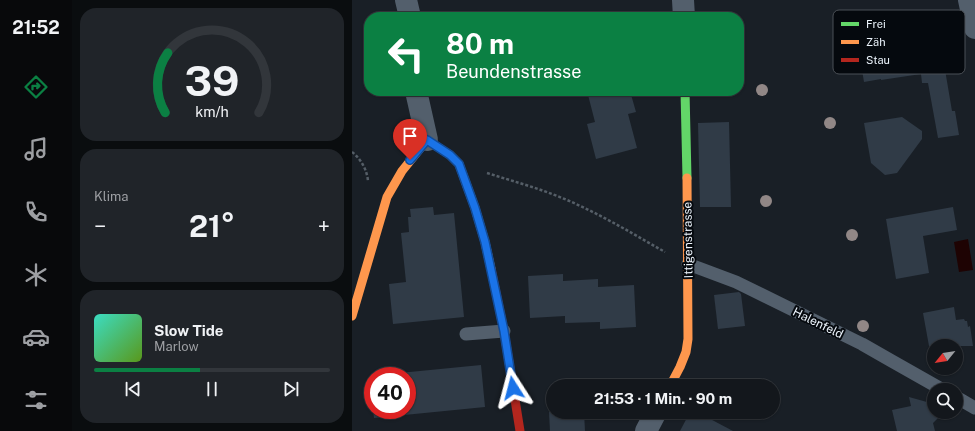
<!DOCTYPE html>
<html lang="de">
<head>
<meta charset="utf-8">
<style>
	body { margin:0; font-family:"Public Sans",sans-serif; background:#202429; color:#f1f3f6; height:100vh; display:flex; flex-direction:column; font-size:15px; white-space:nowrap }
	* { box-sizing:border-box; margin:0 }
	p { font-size:13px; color:#9d9fa3 }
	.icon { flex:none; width:22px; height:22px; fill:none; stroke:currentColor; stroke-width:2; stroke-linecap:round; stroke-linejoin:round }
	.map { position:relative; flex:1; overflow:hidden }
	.details { display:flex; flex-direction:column; gap:8px; padding:8px; background:#0a0d0f; width:280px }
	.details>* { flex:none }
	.hud { position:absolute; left:12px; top:12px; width:380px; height:84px; border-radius:16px; box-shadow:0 1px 3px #0004,0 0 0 1px #32363b; background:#0b8043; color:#fff; overflow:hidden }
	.needle { width:26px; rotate:240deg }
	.controls { position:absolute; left:575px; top:339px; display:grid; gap:8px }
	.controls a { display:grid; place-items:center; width:36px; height:36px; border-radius:50%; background:#13171c; box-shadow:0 1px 3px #0004,0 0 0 1px #32363b; font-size:20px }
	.speed { position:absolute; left:12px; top:367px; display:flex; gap:8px; font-size:20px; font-weight:700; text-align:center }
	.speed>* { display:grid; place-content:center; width:52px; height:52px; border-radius:50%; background:#13171c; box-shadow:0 1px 3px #0004,0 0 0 1px #32363b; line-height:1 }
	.speed .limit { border:6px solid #d22; background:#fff; color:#111 }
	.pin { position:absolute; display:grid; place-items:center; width:34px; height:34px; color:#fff; margin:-41px -17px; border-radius:50% 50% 50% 0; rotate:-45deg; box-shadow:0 0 4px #0007 }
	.pin .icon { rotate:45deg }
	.me { position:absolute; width:44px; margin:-22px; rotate:351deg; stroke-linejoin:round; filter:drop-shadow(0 0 3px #0008) }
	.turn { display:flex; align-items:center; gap:14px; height:84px; padding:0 16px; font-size:18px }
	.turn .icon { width:52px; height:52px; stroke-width:2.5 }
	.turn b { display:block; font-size:28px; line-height:34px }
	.big { font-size:30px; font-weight:700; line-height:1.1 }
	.details .card { flex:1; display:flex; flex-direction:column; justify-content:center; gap:6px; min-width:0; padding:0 14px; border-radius:16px; background:#202429 }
	.details .dial { align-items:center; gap:0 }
	.dial svg { height:104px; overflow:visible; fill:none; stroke:#32363b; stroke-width:7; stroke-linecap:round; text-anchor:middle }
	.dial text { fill:#f1f3f6; stroke:none }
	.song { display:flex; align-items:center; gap:12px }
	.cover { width:48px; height:48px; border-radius:6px; background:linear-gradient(135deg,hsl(170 70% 55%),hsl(90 70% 35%)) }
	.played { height:4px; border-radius:2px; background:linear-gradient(90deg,#0b8043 45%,#32363b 45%) }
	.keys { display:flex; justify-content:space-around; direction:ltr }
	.heat { display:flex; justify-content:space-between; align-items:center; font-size:22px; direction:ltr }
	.trip { position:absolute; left:194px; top:379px; width:234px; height:40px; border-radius:20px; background:#13171c; box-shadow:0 1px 3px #0004,0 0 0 1px #32363b; font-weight:700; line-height:40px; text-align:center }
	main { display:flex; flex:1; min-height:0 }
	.tabs { display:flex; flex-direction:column; width:72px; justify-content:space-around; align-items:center; background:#08090b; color:#9d9fa3 }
	.tabs .icon { width:28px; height:28px }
	.tabs .selected { color:#0b8043 }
	.tabs b { font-size:18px; color:#f1f3f6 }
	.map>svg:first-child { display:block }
</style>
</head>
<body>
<main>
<nav class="tabs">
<b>21:52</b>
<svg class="icon selected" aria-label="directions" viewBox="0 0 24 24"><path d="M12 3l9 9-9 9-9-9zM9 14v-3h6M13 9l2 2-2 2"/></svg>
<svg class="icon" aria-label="music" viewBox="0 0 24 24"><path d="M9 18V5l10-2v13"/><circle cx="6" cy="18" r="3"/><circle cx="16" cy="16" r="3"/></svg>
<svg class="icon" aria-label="phone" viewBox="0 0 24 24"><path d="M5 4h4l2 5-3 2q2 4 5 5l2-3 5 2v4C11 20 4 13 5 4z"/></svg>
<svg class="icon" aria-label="climate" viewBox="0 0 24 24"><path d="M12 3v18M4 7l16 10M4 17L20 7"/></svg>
<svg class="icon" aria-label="car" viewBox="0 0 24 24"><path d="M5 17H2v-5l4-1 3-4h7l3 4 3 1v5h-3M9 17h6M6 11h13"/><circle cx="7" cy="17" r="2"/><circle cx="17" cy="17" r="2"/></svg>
<svg class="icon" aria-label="filters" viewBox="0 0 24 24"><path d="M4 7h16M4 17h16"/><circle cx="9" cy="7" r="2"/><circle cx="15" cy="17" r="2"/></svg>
</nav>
<section class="details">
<div class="card dial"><svg viewBox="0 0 100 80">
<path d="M14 69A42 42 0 1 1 86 69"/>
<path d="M14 69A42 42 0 0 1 16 23" stroke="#0b8043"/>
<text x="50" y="56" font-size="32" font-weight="700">39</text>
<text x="50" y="72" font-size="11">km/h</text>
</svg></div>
<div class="card"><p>Klima</p>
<div class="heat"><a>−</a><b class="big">21°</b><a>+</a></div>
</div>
<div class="card">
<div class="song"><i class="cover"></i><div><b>Slow Tide</b><p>Marlow</p></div></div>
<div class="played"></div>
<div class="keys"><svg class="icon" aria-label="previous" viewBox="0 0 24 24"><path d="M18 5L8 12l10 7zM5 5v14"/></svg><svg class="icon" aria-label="pause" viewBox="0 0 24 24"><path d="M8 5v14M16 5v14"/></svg><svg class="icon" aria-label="next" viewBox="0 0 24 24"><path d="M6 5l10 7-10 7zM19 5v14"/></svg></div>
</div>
</section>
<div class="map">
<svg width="623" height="431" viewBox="0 0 623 431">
	<rect width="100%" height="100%" fill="#191f26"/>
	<path fill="#1e0303" d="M616,239L621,270L607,272L602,242Z"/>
	<g fill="#303b47" fill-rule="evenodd">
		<path d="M536,22V25L542,24L547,59L590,52L600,111H603L607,135L586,138L576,83H570L569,74L529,80V79L512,82L510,70L504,64L501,56L496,28Z"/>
		<path d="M235,91H278L284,112L276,114L285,148L244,159L235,124L243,122Z"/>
		<path d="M550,117L570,131V139L545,173L533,175L519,163L512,123Z"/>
		<path d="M377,122L379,207H348L346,123Z"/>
		<path d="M81,207L82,215L102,213L112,317L41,324L37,284L54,282L49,233L57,232L56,217H59L58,209Z"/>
		<path d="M601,207L605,230L571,236L577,273L544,279L534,219Z"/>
		<path d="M211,274V281L246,279V287L282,285L284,327L248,329V322L213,323V316L178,318L176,276Z"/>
		<path d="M387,292L389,294L393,326L366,329L362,295Z"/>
		<path d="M602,307L604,320L612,319L613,321H615L616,327L618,326L621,346H577L571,313Z"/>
		<path d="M129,365L133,407L22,418L17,376ZM21,376H55V410H21Z"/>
		<path d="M557,397L582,404V412H584L586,418L581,423L583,431H545L540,410L559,406Z"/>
		<path d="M197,412H232L233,431H198Z"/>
		<path d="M338,412H345L381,431H328Z"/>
	</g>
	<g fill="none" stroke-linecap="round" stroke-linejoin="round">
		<g stroke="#555e67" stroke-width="2.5" stroke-dasharray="3 2" stroke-linecap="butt">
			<path d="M0,152C9,159 15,170 16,181"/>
			<path d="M135,173C157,180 179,186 200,194C240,209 276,231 313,252"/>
		</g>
		<g stroke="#535f6c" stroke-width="13">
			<path d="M336,264L384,282L510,344L538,360L591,390"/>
			<path d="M114,334L152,331"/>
			<path d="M604,397L623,408"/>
		</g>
		<g stroke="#535f6c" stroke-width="22">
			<path d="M54,0L58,17"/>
			<path d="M331,0L332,17"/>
			<path d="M617,0L623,28"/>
			<path d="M64,91L75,140"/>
			<path d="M294,431L304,412"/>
		</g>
		<path stroke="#63d668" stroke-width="9" d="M333,91L335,178"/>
		<g stroke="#ff974d" stroke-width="9">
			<path d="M0,316L35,197L50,171L75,140L98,155L107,164L123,208L133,242L139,269"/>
			<path d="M318,386L328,367L334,352L336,339L335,178"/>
		</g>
		<path stroke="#b3261e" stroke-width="9" d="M139,269L152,331L168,431"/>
	</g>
	<g fill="#918786">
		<circle cx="410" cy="90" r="6"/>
		<circle cx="478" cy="123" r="6"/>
		<circle cx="414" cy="201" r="6"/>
		<circle cx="500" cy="235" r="6"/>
		<circle cx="511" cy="326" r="6"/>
	</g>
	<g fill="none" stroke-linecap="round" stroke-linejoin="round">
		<g stroke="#114b97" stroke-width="10">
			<path id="route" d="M58,160L75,140L98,155L107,164L123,208L133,242L152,331L161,388"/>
		</g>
		<use href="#route" stroke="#1a73e8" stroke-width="7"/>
	</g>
	<g text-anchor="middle" stroke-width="4" stroke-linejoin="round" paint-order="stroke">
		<g font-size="12" fill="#edf5fd" stroke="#05090e">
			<text transform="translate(336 240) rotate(-91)" y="4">Ittigenstrasse</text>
			<text transform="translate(466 323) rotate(26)" y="4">Halenfeld</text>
		</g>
	</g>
	<rect x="481" y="10" width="132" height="64" rx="6" fill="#05090e" stroke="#4b5056" stroke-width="1"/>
	<rect x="489" y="22" width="18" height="4" fill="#63d668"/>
	<rect x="489" y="40" width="18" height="4" fill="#ff974d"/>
	<rect x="489" y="58" width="18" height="4" fill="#b3261e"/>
	<g font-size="11" fill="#edf5fd">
		<text x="514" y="28">Frei</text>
		<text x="514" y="46">Zäh</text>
		<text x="514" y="64">Stau</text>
	</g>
</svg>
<div class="controls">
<a><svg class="needle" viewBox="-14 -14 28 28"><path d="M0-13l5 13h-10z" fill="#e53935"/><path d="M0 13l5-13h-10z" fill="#9d9fa3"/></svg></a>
<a><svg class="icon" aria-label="search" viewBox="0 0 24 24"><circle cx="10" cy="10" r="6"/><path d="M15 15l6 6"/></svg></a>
</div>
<div class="speed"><div class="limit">40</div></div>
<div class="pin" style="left:58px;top:160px;background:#d93025"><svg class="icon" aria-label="arrive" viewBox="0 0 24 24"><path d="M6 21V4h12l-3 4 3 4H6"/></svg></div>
<svg class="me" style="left:161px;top:388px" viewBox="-20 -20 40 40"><path d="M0-17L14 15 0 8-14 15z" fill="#1a73e8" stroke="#fff" stroke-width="4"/></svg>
<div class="trip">21:53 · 1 Min. · 90 m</div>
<div class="hud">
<div class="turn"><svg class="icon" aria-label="left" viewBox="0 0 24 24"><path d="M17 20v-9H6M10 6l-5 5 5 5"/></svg><div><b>80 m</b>Beundenstrasse</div></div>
</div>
</div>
</main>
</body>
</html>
